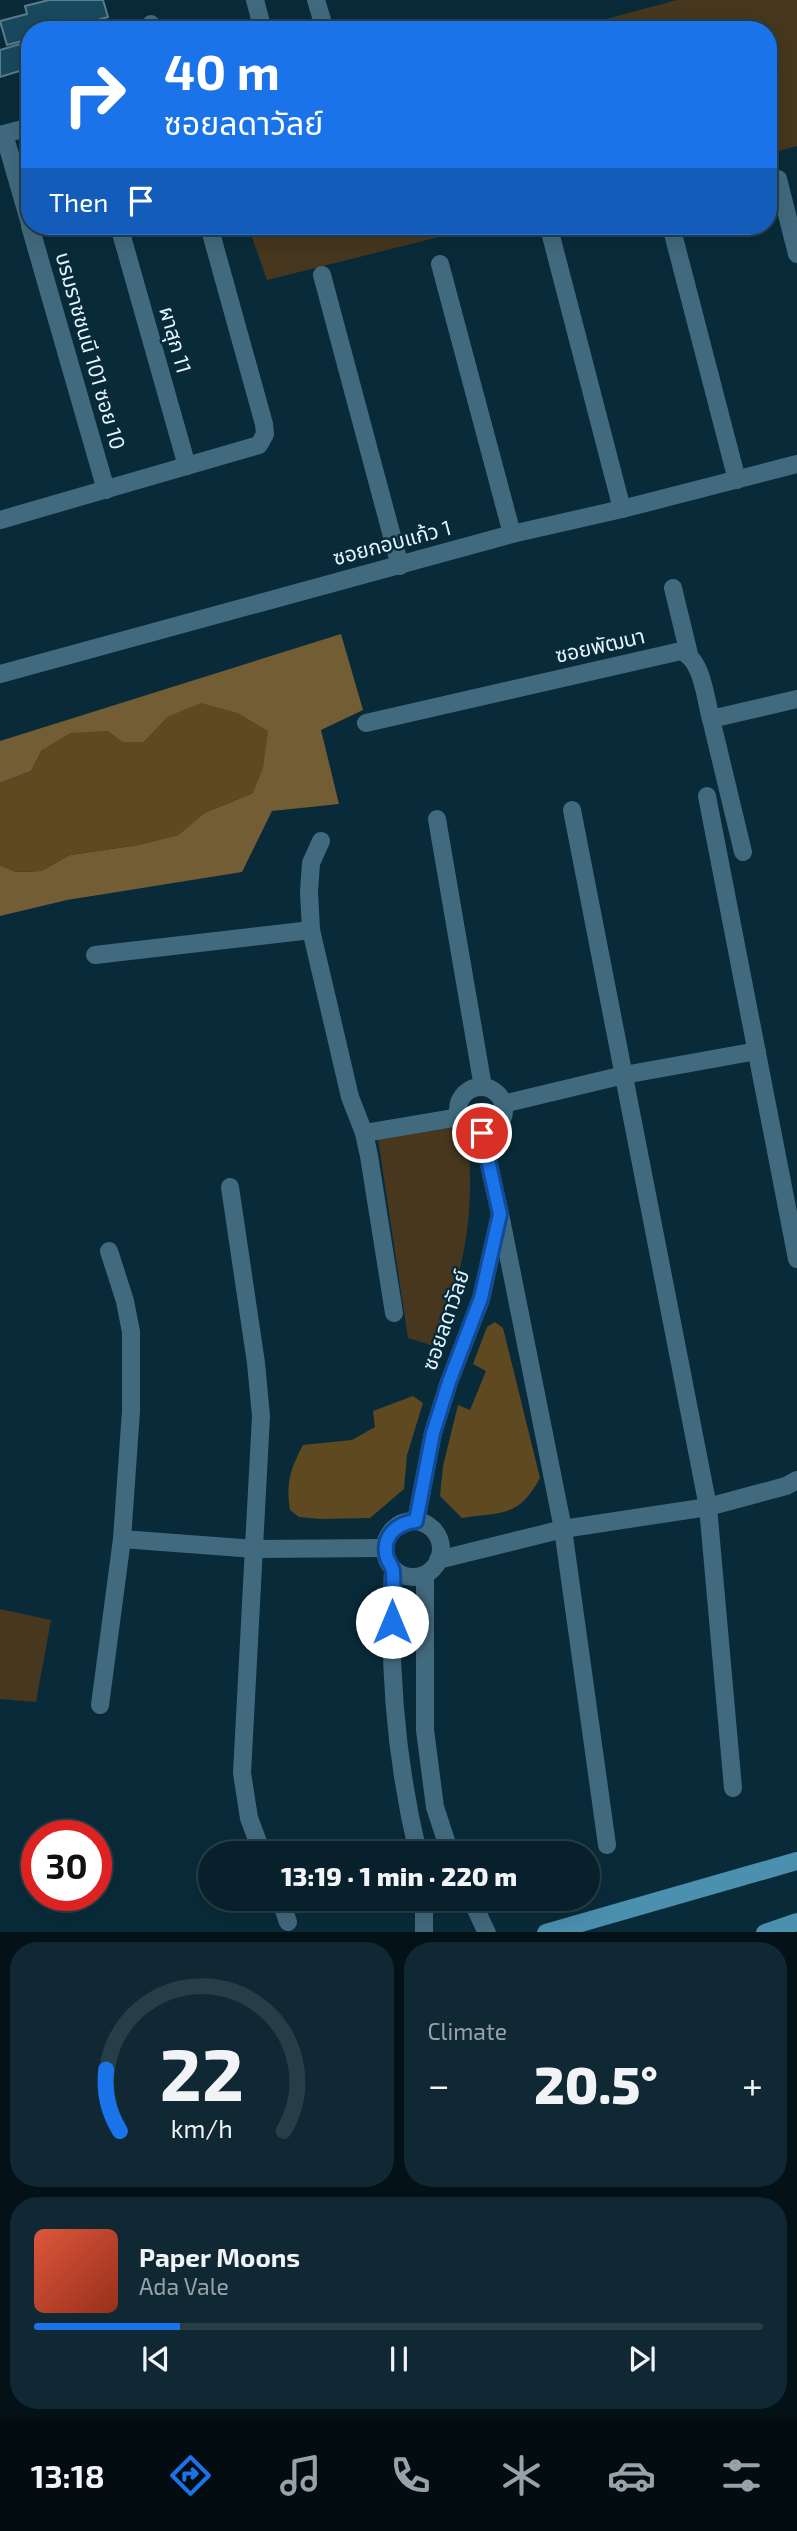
<!DOCTYPE html>
<html lang="en">
<head>
<meta charset="utf-8">
<style>
	body { margin:0; font-family:"Exo 2","Noto Sans Thai",sans-serif; background:#102833; color:#f1f3f6; height:100vh; display:flex; flex-direction:column; font-size:26px; white-space:nowrap }
	* { box-sizing:border-box; margin:0 }
	p { font-size:23px; color:#98a3a9 }
	.icon { flex:none; width:38px; height:38px; fill:none; stroke:currentColor; stroke-width:2; stroke-linecap:round; stroke-linejoin:round }
	.map { position:relative; height:1932px; overflow:hidden }
	.details { display:flex; flex-direction:column; gap:10px; padding:10px; background:#041218; flex:1 }
	.details>* { flex:none }
	.top-card { position:absolute; left:21px; top:21px; width:756px; height:214px; border-radius:28px; box-shadow:0 7px 28px #0002,0 0 0 2px #283e47; background:#1a73e8; color:#fff; overflow:hidden }
	.speed { position:absolute; left:21px; top:1820px; display:flex; gap:14px; font-size:35px; font-weight:700; text-align:center }
	.speed>* { display:grid; place-content:center; width:91px; height:91px; border-radius:50%; background:#07202b; box-shadow:0 7px 28px #0002,0 0 0 2px #283e47; line-height:1 }
	.speed .limit { border:10px solid #d22; background:#fff; color:#111 }
	.pin { position:absolute; display:grid; place-items:center; width:60px; height:60px; color:#fff; margin:-30px; border:4px solid #fff; border-radius:50%; box-shadow:0 2px 7px #0007 }
	.me { position:absolute; width:77px; margin:-38px; rotate:0deg; stroke-linejoin:round; filter:drop-shadow(0 0 5px #0008) }
	.turn { display:flex; align-items:center; gap:24px; height:147px; padding:0 28px; font-size:32px }
	.turn .icon { width:91px; height:91px; stroke-width:2.5 }
	.turn b { display:block; font-size:49px; line-height:60px }
	.then { display:flex; align-items:center; height:66px; padding:0 28px; background:#0003; gap:14px; font-size:26px }
	.big { font-size:52px; font-weight:800; line-height:1.1 }
	.details .tile { flex:1; display:flex; flex-direction:column; justify-content:center; gap:10px; min-width:0; padding:0 24px; border-radius:28px; background:#102833 }
	.details .dial { align-items:center; gap:0 }
	.dial svg { height:182px; overflow:visible; fill:none; stroke:#283e47; stroke-width:7; stroke-linecap:round; text-anchor:middle }
	.dial text { fill:#f1f3f6; stroke:none }
	.song { display:flex; align-items:center; gap:21px }
	.cover { width:84px; height:84px; border-radius:10px; background:linear-gradient(135deg,hsl(10 70% 55%),hsl(10 70% 35%)) }
	.played { height:7px; border-radius:4px; background:linear-gradient(90deg,#1a73e8 20%,#283e47 20%) }
	.keys { display:flex; justify-content:space-around; direction:ltr }
	.heat { display:flex; justify-content:space-between; align-items:center; font-size:38px; direction:ltr }
	.details .tiles { flex:1; display:grid; gap:10px; grid-template-columns:1fr 1fr }
	.tile:last-child { grid-column:span 2 }
	.trip { position:absolute; left:198px; top:1841px; width:402px; height:70px; border-radius:35px; background:#07202b; box-shadow:0 7px 28px #0002,0 0 0 2px #283e47; font-weight:800; line-height:70px; text-align:center }
	.tabs { display:flex; height:112px; justify-content:space-around; align-items:center; background:#030d11; color:#98a3a9 }
	.tabs .icon { width:49px; height:49px }
	.tabs .on { color:#1a73e8 }
	.tabs b { font-size:32px; color:#f1f3f6 }
	.map>svg:first-child { display:block }
</style>
</head>
<body>
<div class="map">
<svg width="797" height="1933" viewBox="0 0 797 1933">
	<rect width="100%" height="100%" fill="#092b39"/>
	<g fill="#46371e">
		<path d="M677,0H797V146L768,154V30H565Z"/>
		<path d="M248,226H483L267,280Z"/>
		<path d="M449,1128L463,1132C471,1154 470,1168 470,1190C469,1250 455,1292 434,1346L408,1338L378,1139Z"/>
		<path d="M0,1609L51,1620L36,1702L0,1699Z"/>
	</g>
	<path fill="#735d35" d="M341,634L363,710L321,730L339,804L272,811L242,872L67,900L0,916V865L16,872L41,871L70,855L138,845L178,835L204,813L253,793L169,716L144,742H122L107,731L42,750L31,771L0,783V741Z"/>
	<g fill="#5f4921">
		<path d="M201,703L238,713L268,731L263,768L253,793L204,813L179,835L138,845L70,855L42,871L16,872L0,865V783L31,771L42,750L70,733L107,731L122,742H144L169,716Z"/>
		<path d="M495,1322L503,1328L540,1478C518,1518 502,1512 462,1518L440,1496L443,1466L458,1405L470,1410L486,1371L473,1364L487,1327Z"/>
		<path d="M413,1396L423,1403L407,1455L404,1489L370,1518L320,1519L299,1517L290,1510C286,1482 290,1470 303,1445L352,1440L375,1427L373,1411Z"/>
	</g>
	<g fill="#18495e" stroke="#5b7c8d" stroke-width="2">
		<path d="M49,0H103L108,17L63,30H30V39L7,45L0,21L27,14L25,6Z"/>
		<path d="M20,44L26,69L0,77V50Z"/>
	</g>
	<g fill="none" stroke-linecap="round" stroke-linejoin="round">
		<g stroke="#426a7e" stroke-width="18">
			<path d="M255,0L263,30"/>
			<path d="M316,0L325,30"/>
			<path d="M151,24L153,30"/>
			<path d="M4,134L30,224"/>
			<path d="M0,135L30,127"/>
			<path d="M778,179L797,254"/>
			<path d="M30,226L106,490"/>
			<path d="M119,226L187,466"/>
			<path d="M671,226L737,480"/>
			<path d="M550,232L622,509"/>
			<path d="M440,264L512,534"/>
			<path d="M322,275L400,566"/>
			<path d="M0,520L259,445L265,434L264,424L209,226"/>
			<path d="M673,588L689,654"/>
			<path d="M0,674L512,534L622,509L797,464"/>
			<path d="M711,719L743,852"/>
			<path d="M366,723L681,651C703,660 705,698 711,719L797,699"/>
			<path d="M707,796L797,1259"/>
			<path d="M572,810L708,1507L733,1788"/>
			<path d="M437,819L483,1087"/>
			<path d="M321,841L311,863L309,892L311,930L350,1097L364,1133L369,1156L394,1313"/>
			<path d="M95,955L311,930"/>
			<circle cx="481" cy="1110" r="23"/>
			<path d="M503,1104L624,1075L757,1051"/>
			<path d="M364,1133L459,1117"/>
			<path d="M230,1187L256,1363L261,1416L242,1773L249,1818L262,1853"/>
			<path d="M500,1214L563,1529L607,1845"/>
			<path d="M416,1521L433,1433L449,1382L481,1299L500,1214L482,1133"/>
			<circle cx="413" cy="1549" r="28"/>
			<path d="M122,1539L255,1549L385,1548"/>
			<path d="M438,1560L563,1529L708,1507L786,1486L797,1480"/>
			<path d="M393,1569C388,1664 396,1761 418,1853"/>
			<path d="M425,1575V1730L435,1807L450,1853"/>
			<path d="M100,1705L122,1539L131,1411V1332L125,1301L109,1251"/>
			<path d="M280,1899L288,1922"/>
			<path d="M471,1899L487,1933"/>
			<path d="M424,1933V1912L429,1899"/>
		</g>
		<g stroke="#4c90af" stroke-width="18">
			<path d="M546,1933L797,1861"/>
			<path d="M765,1933L797,1922"/>
		</g>
	</g>
	<g fill="none" stroke-linecap="round" stroke-linejoin="round">
		<g stroke="#114b97" stroke-width="18">
			<path id="route" d="M392,1622C392,1606 394,1589 393,1572C393,1567 389,1563 387,1558C381,1536 397,1523 416,1521L433,1433L449,1382L481,1298L500,1214L482,1133"/>
		</g>
		<use href="#route" stroke="#1a73e8" stroke-width="12"/>
	</g>
	<g text-anchor="middle" stroke-width="5" stroke-linejoin="round" paint-order="stroke">
		<g font-size="21" fill="#e3f5fe" stroke="#092b39">
			<text transform="translate(175 340) rotate(74)" y="7">ผาสุก 11</text>
			<text transform="translate(90 351) rotate(74)" y="7">บรมราชชนนี 101 ซอย 10</text>
			<text transform="translate(392 543) rotate(-15)" y="7">ซอยกอบแก้ว 1</text>
			<text transform="translate(600 646) rotate(-13)" y="7">ซอยพัฒนา</text>
			<text transform="translate(446 1320) rotate(-71)" y="7">ซอยลดาวัลย์</text>
		</g>
	</g>
</svg>
<div class="speed"><div class="limit">30</div></div>
<div class="pin" style="left:482px;top:1133px;background:#d93025"><svg class="icon" aria-label="arrive" viewBox="0 0 24 24"><path d="M6 21V4h12l-3 4 3 4H6"/></svg></div>
<svg class="me" style="left:392px;top:1622px" viewBox="-20 -20 40 40"><circle r="19" fill="#fff"/><path d="M0-13L10 11 0 6-10 11z" fill="#1a73e8"/></svg>
<div class="trip">13:19 · 1 min · 220 m</div>
<div class="top-card">
<div class="turn"><svg class="icon" aria-label="right" viewBox="0 0 24 24"><path d="M7 20v-9h11M14 6l5 5-5 5"/></svg><div><b>40 m</b>ซอยลดาวัลย์</div></div>
<div class="then">Then<svg class="icon" aria-label="arrive" viewBox="0 0 24 24"><path d="M6 21V4h12l-3 4 3 4H6"/></svg></div>
</div>
</div>
<section class="details">
<div class="tiles">
<div class="tile dial"><svg viewBox="0 0 100 80">
<path d="M14 69A42 42 0 1 1 86 69"/>
<path d="M14 69A42 42 0 0 1 8 42" stroke="#1a73e8"/>
<text x="50" y="56" font-size="32" font-weight="700">22</text>
<text x="50" y="72" font-size="11">km/h</text>
</svg></div>
<div class="tile"><p>Climate</p>
<div class="heat"><a>−</a><b class="big">20.5°</b><a>+</a></div>
</div>
<div class="tile">
<div class="song"><i class="cover"></i><div><b>Paper Moons</b><p>Ada Vale</p></div></div>
<div class="played"></div>
<div class="keys"><svg class="icon" aria-label="previous" viewBox="0 0 24 24"><path d="M18 5L8 12l10 7zM5 5v14"/></svg><svg class="icon" aria-label="pause" viewBox="0 0 24 24"><path d="M8 5v14M16 5v14"/></svg><svg class="icon" aria-label="next" viewBox="0 0 24 24"><path d="M6 5l10 7-10 7zM19 5v14"/></svg></div>
</div>
</div>
</section>
<nav class="tabs">
<b>13:18</b>
<svg class="icon on" aria-label="directions" viewBox="0 0 24 24"><path d="M12 3l9 9-9 9-9-9zM9 14v-3h6M13 9l2 2-2 2"/></svg>
<svg class="icon" aria-label="music" viewBox="0 0 24 24"><path d="M9 18V5l10-2v13"/><circle cx="6" cy="18" r="3"/><circle cx="16" cy="16" r="3"/></svg>
<svg class="icon" aria-label="phone" viewBox="0 0 24 24"><path d="M5 4h4l2 5-3 2q2 4 5 5l2-3 5 2v4C11 20 4 13 5 4z"/></svg>
<svg class="icon" aria-label="climate" viewBox="0 0 24 24"><path d="M12 3v18M4 7l16 10M4 17L20 7"/></svg>
<svg class="icon" aria-label="car" viewBox="0 0 24 24"><path d="M5 17H2v-5l4-1 3-4h7l3 4 3 1v5h-3M9 17h6M6 11h13"/><circle cx="7" cy="17" r="2"/><circle cx="17" cy="17" r="2"/></svg>
<svg class="icon" aria-label="filters" viewBox="0 0 24 24"><path d="M4 7h16M4 17h16"/><circle cx="9" cy="7" r="2"/><circle cx="15" cy="17" r="2"/></svg>
</nav>
</body>
</html>
